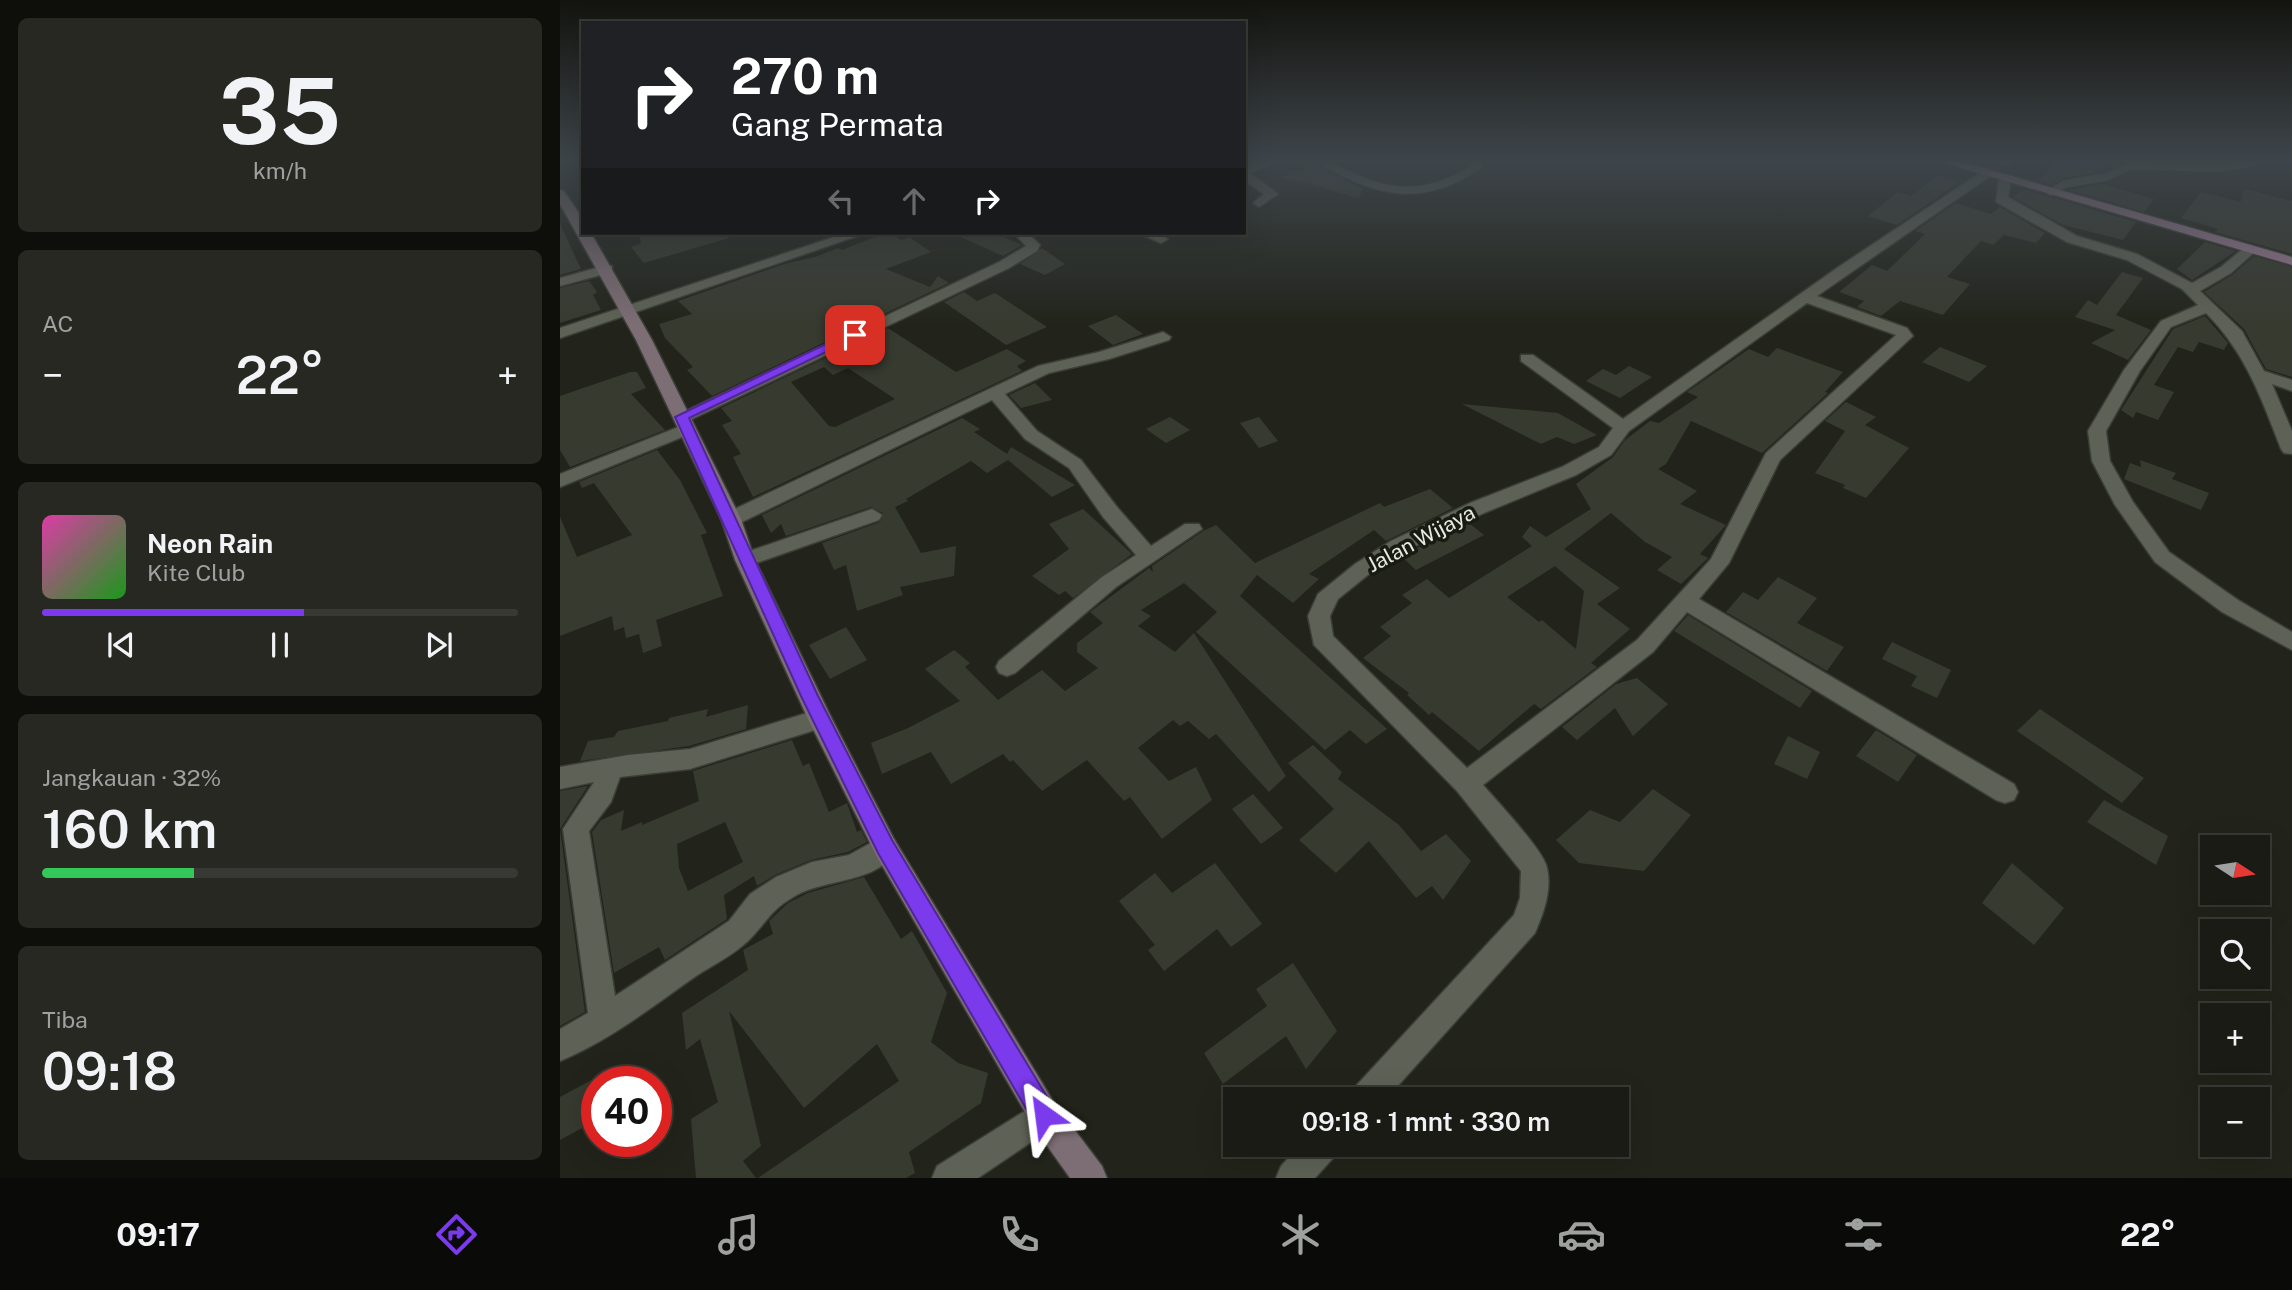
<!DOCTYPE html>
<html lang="id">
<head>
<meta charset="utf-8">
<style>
	body { margin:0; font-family:"Public Sans",sans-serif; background:#272822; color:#f1f3f6; height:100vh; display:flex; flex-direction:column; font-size:26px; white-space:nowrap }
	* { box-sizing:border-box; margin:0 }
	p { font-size:23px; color:#9fa1a0 }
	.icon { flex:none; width:38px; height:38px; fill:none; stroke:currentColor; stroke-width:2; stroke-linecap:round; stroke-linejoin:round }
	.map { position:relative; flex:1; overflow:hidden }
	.panel { display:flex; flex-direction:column; gap:18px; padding:18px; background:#0e0f0b; width:560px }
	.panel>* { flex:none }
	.top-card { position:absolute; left:21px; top:21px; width:665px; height:214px; border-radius:0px; box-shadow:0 7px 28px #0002,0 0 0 2px #383934; background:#202124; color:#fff; overflow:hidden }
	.needle { width:46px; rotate:102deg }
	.controls { position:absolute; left:1640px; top:835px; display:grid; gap:14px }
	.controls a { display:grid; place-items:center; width:70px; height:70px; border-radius:0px; background:#1a1b14; box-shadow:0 7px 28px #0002,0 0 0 2px #383934; font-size:35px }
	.speed { position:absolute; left:21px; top:1066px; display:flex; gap:14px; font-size:35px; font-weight:700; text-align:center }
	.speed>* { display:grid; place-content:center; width:91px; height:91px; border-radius:50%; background:#1a1b14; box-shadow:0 7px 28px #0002,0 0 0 2px #383934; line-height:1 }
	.speed .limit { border:10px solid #d22; background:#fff; color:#111 }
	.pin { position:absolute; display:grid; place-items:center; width:60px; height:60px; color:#fff; margin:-30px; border-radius:14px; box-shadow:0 4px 10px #0006 }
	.me { position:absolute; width:77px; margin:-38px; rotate:329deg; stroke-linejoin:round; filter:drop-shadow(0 0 5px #0008) }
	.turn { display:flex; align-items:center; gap:24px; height:147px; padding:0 35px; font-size:32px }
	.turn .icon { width:91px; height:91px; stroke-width:2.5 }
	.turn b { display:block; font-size:49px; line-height:60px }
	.lanes { display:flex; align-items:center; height:66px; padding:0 35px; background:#0003; justify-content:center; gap:35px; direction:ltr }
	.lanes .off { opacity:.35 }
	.big { font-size:52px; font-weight:600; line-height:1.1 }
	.panel .card { flex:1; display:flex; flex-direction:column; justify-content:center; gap:10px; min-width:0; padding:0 24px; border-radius:10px; background:#272822 }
	.panel .dial { align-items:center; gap:0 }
	.dial b { font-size:91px; line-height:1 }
	.song { display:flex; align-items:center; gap:21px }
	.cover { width:84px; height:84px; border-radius:10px; background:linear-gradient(135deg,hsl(320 70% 55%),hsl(120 70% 35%)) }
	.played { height:7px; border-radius:4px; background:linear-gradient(90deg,#7c3aed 55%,#383934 55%) }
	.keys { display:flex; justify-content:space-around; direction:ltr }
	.heat { display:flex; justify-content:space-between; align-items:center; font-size:38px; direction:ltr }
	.charge { height:10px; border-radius:5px; background:linear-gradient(90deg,#34c759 32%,#383934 0) }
	.trip { position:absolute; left:663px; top:1087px; width:406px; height:70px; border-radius:0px; background:#1a1b14; box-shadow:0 7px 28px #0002,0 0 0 2px #383934; font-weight:600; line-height:70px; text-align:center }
	.dock { display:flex; height:112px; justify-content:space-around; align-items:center; background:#0a0b08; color:#9fa1a0 }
	.dock .icon { width:49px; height:49px }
	.dock .active { color:#7c3aed }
	.dock b { font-size:32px; color:#f1f3f6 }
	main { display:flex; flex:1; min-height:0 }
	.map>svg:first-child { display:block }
</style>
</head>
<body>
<main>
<section class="panel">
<div class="card dial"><b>35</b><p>km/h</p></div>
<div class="card"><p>AC</p>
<div class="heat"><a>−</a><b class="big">22°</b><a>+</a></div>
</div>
<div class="card">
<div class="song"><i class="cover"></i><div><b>Neon Rain</b><p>Kite Club</p></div></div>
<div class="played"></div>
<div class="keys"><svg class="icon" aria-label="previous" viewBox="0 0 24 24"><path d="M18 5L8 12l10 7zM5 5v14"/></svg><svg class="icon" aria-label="pause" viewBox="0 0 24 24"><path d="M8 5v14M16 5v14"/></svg><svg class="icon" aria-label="next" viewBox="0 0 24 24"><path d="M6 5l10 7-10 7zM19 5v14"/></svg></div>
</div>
<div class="card"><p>Jangkauan · 32%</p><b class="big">160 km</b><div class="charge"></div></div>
<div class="card"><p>Tiba</p><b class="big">09:18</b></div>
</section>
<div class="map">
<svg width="1732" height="1178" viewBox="0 0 1732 1178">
	<rect width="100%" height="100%" fill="#22241b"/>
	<g fill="#373a2f" fill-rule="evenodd">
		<path d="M1497,161H1552L1543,171L1504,178L1491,185L1479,181Z"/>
		<path d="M754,165L803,189L799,198L722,177Z"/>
		<path d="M1377,176L1400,182L1337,225L1308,216L1338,192L1351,196Z"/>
		<path d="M1543,184L1594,199L1584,212L1508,190Z"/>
		<path d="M1684,189L1732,201V254L1655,232L1658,229L1621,218L1641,192L1681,202Z"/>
		<path d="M1463,190L1470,191L1576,222L1563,240L1503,225L1453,197Z"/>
		<path d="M1396,203L1431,214L1440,207L1485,233L1476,243L1444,235L1433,245L1421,241L1387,277L1410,284L1383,315L1340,301L1321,316L1297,307L1304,301L1279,292L1312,265L1327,271L1365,234L1355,231Z"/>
		<path d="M0,224L21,269L0,275Z"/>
		<path d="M78,233H168L169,238L84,263L71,247L81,243Z"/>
		<path d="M325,233L342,240L349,237L371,252L326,269L370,287L378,276L389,283L152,396L127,370L133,367L105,338L99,324L132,314L118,301L224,264L255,257L278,248L282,250Z"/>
		<path d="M392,233H435L462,245L443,256Z"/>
		<path d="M1645,242L1676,251L1632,280L1617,269Z"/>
		<path d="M482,248L505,264L485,275L460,264Z"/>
		<path d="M1694,256L1732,267V377L1706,369L1684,329L1644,292L1672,275Z"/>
		<path d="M1562,272L1583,278L1556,315L1591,330L1568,360L1531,343L1555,330L1515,317L1528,300L1537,305Z"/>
		<path d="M29,281L37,292L33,295L41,310L0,323V288Z"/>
		<path d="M404,292L417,301L435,293L487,327L446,345L384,302Z"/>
		<path d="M556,315L583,334L553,345L528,326Z"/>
		<path d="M1645,316L1668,343L1664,350L1639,342L1633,352L1618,347L1594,385L1614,392L1598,420L1576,412L1573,418L1561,410L1613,329Z"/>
		<path d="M328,328L396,372L447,349L466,361L457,366L462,371L193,497L173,457L181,454L162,425L172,421L161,408ZM264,367L273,375L288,368L335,399L275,427L269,426L231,382Z"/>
		<path d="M1380,347L1427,366L1409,382L1362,362Z"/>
		<path d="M1217,348L1283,372L1265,392L1268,393L1202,453L1131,421L1106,464L1098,469L1137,491L1120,504L1166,525L1140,554L1148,558L1121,584L1097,570L1112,557L1085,542L1051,513L1004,549L1060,588L1037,604L1070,629L1031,663L1037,667L981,709L974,704L919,751L872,712L869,715L847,695L849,693L803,658L831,636L820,627L852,603L842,595L867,579L889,598L972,546L962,537L970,526L986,537L1031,509L1016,484L1053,457L1065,440L1090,421L1099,423L1138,397L1127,392L1189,349L1208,357ZM995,566L1024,591L1016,649L982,620L979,622L947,597Z"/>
		<path d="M1069,366L1092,377L1060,398L1026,381L1043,369L1056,375Z"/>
		<path d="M70,372H77L86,388L71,394L105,430L10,467L0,450V396Z"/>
		<path d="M475,383L492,400L461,408L449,395Z"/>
		<path d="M1286,402L1316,417L1305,425L1349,448L1306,498L1283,488L1285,485L1255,473L1285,431L1265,421Z"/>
		<path d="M902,404L998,413L1037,435L1014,444L997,437L981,444Z"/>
		<path d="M610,417L630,430L606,443L586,429Z"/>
		<path d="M699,417L718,441L699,448L680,423Z"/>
		<path d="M402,418L420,429L414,432L447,454L451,447L515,485L492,497L448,460L427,473L411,461L346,499L348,501L335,507L361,553L396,546L394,576L340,587L343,595L297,611L286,565L274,570L262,543L320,522L323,513L311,507L226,536L221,524L211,533L202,515Z"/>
		<path d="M97,450L120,480L147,533L141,535L163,596L96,620L102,646L83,653L79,634L66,638L64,627L54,631L52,616L0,636V517L17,557L72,535L34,483L22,488L19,482Z"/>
		<path d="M1580,460L1616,473L1612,479L1649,493L1641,510L1564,479L1570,463L1581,467Z"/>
		<path d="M870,489L893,508L826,541L814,530L749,574L759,579L733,603L697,575L680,596L827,729L806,744L790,730L765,750L636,632L657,612L624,583L581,610L591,616L578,626L615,652L634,633L726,776L709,792L656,734L649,739L628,721L620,726L613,720L578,748L609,781L636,767L652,800L602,839L570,797L564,801L527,760L482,791L453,760L450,762L443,754L391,784L371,752L322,774L311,743L348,728L400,701L365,669L394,650L410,663L405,667L438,700L482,670L505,691L538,668L517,652V643L543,623L530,612L589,568L593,572L592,566L643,531L656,525L695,563L820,503L824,507Z"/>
		<path d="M523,509L572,554L513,598L505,591L499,595L472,576L509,549L489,524Z"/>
		<path d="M909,523L924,535L856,570L841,556Z"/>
		<path d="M1218,577L1257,598L1237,623L1284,647L1267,671L1166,612L1183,592L1198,600Z"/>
		<path d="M1128,615L1252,691L1240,708L1114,631Z"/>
		<path d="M286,627L307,660L270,679L249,645Z"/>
		<path d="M1332,642L1391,670L1377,698L1351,686L1357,676L1322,659Z"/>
		<path d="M1077,678L1108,704L1073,736L1055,708L1017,740L1002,727L1056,684Z"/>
		<path d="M188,705L186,729L129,746L20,761L28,741L54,737L58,731L108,721L109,718L148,709L146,717Z"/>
		<path d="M1480,709L1517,734L1584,778L1562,803L1457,731Z"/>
		<path d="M1316,730L1357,755L1338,782L1296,756Z"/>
		<path d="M1228,736L1260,752L1247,779L1214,764Z"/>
		<path d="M232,740L243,766L249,763L269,812L287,803L297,832L301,830L307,842L288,852L251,860L215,875L197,886L194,876L164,895L167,919L105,960L99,947L54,973L32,832L41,820L64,810L61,831L82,822V825L139,801L133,771ZM165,822L183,862L128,891L119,868L117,844Z"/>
		<path d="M753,745L782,772L778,779L839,825L861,851L886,834L911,861L883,900L872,886L856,898L809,841L776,873L739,840L774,809L728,763Z"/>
		<path d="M28,786L0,829L25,1012L0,1026V791Z"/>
		<path d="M1093,789L1131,815L1084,871L1019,863L996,840L1030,810L1060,822Z"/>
		<path d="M693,794L723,828L701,844L672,809Z"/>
		<path d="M1544,800L1608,836L1596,865L1527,822Z"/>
		<path d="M655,863L702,924L671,947L657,929L604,971L588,950L595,945L559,901L595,873L612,893Z"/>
		<path d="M1452,863L1504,908L1474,945L1422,903Z"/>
		<path d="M304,877L341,939L352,931L387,993L371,1042L398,1063L428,1073L421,1103L349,1152L355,1173L346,1178H198L339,1081L317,1044L244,1108L169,1011L201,1146L183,1161L196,1178H136L131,1119L158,1102L140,1039L126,1050L122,1013L188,970L183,950L213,934L209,921L228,903L248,893Z"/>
		<path d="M733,963L777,1031L746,1069L726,1036L663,1084L644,1053L707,1006L696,989Z"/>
		<path d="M37,1077V1120L0,1140V1097Z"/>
	</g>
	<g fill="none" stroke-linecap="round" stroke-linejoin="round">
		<g stroke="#3b3e36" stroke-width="9">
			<g id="lane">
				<path d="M761,161C819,193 861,205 919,165L918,161"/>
				<path d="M1443,161L1449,163"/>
				<path d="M1491,192L1505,184L1546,177L1570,166L1662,168L1699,161"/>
			</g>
		</g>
		<g stroke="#3b3e36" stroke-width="3">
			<g id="street">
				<path d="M700,161H719L690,173L718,194L699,207L693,203L704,194L684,180V167Z"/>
				<path d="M1423,171L1433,174L1257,296L1347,328L1353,336L1220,460L1169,563L1139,599L1454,784L1458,792L1454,800L1445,803L1436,800L1127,612L1093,652L923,785C936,800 984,851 987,868C992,890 984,912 975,933L826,1099H789L794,1088L954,915L960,898L961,871L897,791L754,645L748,616L758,594L795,564L831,541L910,503L1002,467L1039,447L1053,428L961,361V355H973L1063,419L1277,268ZM1247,303L1336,335L1206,453L1151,559L1077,640L907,768L773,636L770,616L778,599L809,574L845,551L924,513L1016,475L1051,455L1069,431Z"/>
				<path d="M1445,175L1451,179L1448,197L1517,236L1577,254L1632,283L1661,267L1685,247L1697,250L1671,273L1640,291L1682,331L1704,371L1732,380V391L1712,384L1732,431V454L1724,453L1721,449C1701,397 1685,352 1646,313L1611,327L1580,371L1546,431L1550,461L1573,502L1609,552L1678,600L1732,632V650L1662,612L1595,562L1555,505L1532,461L1528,431L1564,370L1601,321L1638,305L1622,289L1567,260L1507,242L1436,202L1439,179Z"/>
				<path d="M286,233H306L0,338V328Z"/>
				<path d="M454,233H468L480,245L477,251L449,268L128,421L122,422L113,417L439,262L466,246Z"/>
				<path d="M578,233H597L608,239L601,243Z"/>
				<path d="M47,265L52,266V272L0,286V278Z"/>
				<path d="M603,332L611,337L609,340L549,359L489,373L445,394L477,431L521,460L557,507L591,546L625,524H639L642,529L556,587L455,673L447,676L439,673L436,667L439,661L542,577L576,555L543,517L509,468L465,439L432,400L178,524L171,526L161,519L164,514L478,366L539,352Z"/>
				<path d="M126,424L135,429L132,433L0,487V474Z"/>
				<path d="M312,509L322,515L319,520L185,567L175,560L178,555Z"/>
				<path d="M260,709L268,712L272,719L268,726L130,769L60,777L51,802L29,831L55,996L169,921L190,894L216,877L252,862L289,855L325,835L334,839L338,847C321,884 265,878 235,896C210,910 207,922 189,940C175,954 153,965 136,976C93,1006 49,1041 0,1061V1029L28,1013L3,829L34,782L0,789V767L68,755L130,749Z"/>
				<path d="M484,1099L495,1104L500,1115L495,1126L418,1178H372L377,1166Z"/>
				<path d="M741,1144H779L775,1156L755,1178H716L721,1166Z"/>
			</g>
		</g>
		<g stroke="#3b3e36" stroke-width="3">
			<path id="secondary" d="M0,190L4,191L23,219V233H31L92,340L181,519L195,560L271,717L334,839L495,1104L542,1166L547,1178H510L473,1126L316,855L248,719L175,560L161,519L76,340L0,204Z"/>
		</g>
		<g stroke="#3b3e36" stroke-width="3">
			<path id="primary" d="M1378,161H1399L1732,257V265Z"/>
		</g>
		<use href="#lane" stroke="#5e6256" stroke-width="7"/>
		<use href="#street" fill="#5e6256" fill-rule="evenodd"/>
		<use href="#secondary" fill="#7c6e74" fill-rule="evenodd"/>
		<use href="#primary" fill="#997a91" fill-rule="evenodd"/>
	</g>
	<linearGradient id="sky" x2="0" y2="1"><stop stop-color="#13140f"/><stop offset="0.49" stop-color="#3e454a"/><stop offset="1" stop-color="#3e454a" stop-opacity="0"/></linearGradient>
	<rect width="1732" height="326" fill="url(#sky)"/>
	<path fill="#7c3aed" stroke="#51269a" stroke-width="2" d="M291,332L301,335L129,418L258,696L332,840L493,1107L496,1115L493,1124L484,1127L475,1124L318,853L241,696L115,417Z"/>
	<g text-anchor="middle" stroke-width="7" stroke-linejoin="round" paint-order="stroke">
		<g font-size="21" fill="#e7e9e2" stroke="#181b12">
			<text transform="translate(861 539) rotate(-28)" y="7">Jalan Wijaya</text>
		</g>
	</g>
</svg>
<div class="controls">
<a><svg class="needle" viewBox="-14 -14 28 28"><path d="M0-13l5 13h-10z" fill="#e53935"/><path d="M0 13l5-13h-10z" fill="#9fa1a0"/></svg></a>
<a><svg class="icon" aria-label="search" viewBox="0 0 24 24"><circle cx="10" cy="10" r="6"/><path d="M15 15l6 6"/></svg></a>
<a>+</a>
<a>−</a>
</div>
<div class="speed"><div class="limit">40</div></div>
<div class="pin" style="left:295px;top:335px;background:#d93025"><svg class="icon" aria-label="arrive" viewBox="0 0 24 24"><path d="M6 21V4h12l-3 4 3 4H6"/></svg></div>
<svg class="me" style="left:484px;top:1115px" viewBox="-20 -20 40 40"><path d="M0-17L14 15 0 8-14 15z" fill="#7c3aed" stroke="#fff" stroke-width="4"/></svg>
<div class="trip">09:18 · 1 mnt · 330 m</div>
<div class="top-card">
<div class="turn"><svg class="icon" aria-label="right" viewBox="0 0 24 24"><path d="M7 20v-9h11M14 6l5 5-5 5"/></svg><div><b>270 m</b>Gang Permata</div></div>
<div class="lanes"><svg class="icon off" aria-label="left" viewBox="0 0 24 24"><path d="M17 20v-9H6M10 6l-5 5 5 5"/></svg><svg class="icon off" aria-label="ahead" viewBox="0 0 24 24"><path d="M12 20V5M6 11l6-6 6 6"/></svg><svg class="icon" aria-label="right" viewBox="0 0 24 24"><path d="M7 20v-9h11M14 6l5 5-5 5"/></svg></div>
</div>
</div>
</main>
<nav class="dock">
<b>09:17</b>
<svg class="icon active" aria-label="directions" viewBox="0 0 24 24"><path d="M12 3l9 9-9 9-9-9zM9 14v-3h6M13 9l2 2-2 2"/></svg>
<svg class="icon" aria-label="music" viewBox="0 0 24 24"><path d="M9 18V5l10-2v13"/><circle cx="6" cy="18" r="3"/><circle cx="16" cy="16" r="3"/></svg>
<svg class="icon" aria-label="phone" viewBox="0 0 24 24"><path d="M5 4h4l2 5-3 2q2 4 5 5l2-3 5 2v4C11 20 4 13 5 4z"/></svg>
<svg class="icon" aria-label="climate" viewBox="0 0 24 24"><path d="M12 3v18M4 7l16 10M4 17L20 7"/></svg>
<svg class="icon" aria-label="car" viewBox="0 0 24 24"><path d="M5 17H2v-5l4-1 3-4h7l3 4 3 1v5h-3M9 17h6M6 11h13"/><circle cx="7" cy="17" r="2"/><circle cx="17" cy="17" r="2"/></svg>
<svg class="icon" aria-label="filters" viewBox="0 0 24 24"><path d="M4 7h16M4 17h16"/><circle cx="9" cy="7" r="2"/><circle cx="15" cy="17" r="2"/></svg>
<b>22°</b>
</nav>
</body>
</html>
